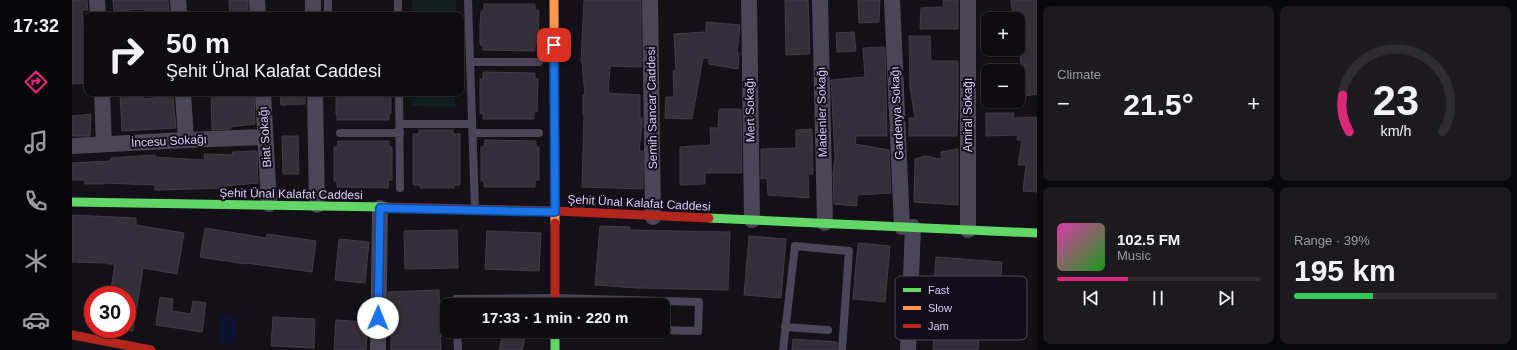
<!DOCTYPE html>
<html lang="en">
<head>
<meta charset="utf-8">
<style>
	body { margin:0; font-family:Arial,sans-serif; background:#1c1a1f; color:#f1f3f6; height:100vh; display:flex; flex-direction:column; font-size:15px; white-space:nowrap }
	* { box-sizing:border-box; margin:0 }
	p { font-size:13px; color:#9b9b9f }
	.icon { flex:none; width:22px; height:22px; fill:none; stroke:currentColor; stroke-width:2; stroke-linecap:round; stroke-linejoin:round }
	.map { position:relative; flex:1; overflow:hidden }
	.sheet { display:flex; flex-direction:column; gap:6px; padding:6px; background:#080709; width:480px }
	.sheet>* { flex:none }
	.guide { position:absolute; left:12px; top:12px; width:380px; height:84px; border-radius:8px; box-shadow:0 1px 3px #0004,0 0 0 1px #2e2c31; background:#0e0c11; color:#f1f3f6; overflow:hidden }
	.buttons { position:absolute; left:909px; top:12px; display:grid; gap:8px }
	.buttons a { display:grid; place-items:center; width:44px; height:44px; border-radius:8px; background:#0e0c11; box-shadow:0 1px 3px #0004,0 0 0 1px #2e2c31; font-size:20px }
	.speed { position:absolute; left:12px; top:286px; display:flex; gap:8px; font-size:20px; font-weight:700; text-align:center }
	.speed>* { display:grid; place-content:center; width:52px; height:52px; border-radius:50%; background:#0e0c11; box-shadow:0 1px 3px #0004,0 0 0 1px #2e2c31; line-height:1 }
	.speed .limit { border:6px solid #d22; background:#fff; color:#111 }
	.pin { position:absolute; display:grid; place-items:center; width:34px; height:34px; color:#fff; margin:-17px; border-radius:8px; box-shadow:0 2px 6px #0006 }
	.me { position:absolute; width:44px; margin:-22px; rotate:1deg; stroke-linejoin:round; filter:drop-shadow(0 0 3px #0008) }
	.turn { display:flex; align-items:center; gap:14px; height:84px; padding:0 16px; font-size:18px }
	.turn .icon { width:52px; height:52px; stroke-width:2.5 }
	.turn b { display:block; font-size:28px; line-height:34px }
	.big { font-size:30px; font-weight:800; line-height:1.1 }
	.sheet .tile { flex:1; display:flex; flex-direction:column; justify-content:center; gap:6px; min-width:0; padding:0 14px; border-radius:8px; background:#1c1a1f }
	.sheet .dial { align-items:center; gap:0 }
	.dial svg { height:104px; overflow:visible; fill:none; stroke:#2e2c31; stroke-width:7; stroke-linecap:round; text-anchor:middle }
	.dial text { fill:#f1f3f6; stroke:none }
	.song { display:flex; align-items:center; gap:12px }
	.cover { width:48px; height:48px; border-radius:6px; background:linear-gradient(135deg,hsl(320 70% 55%),hsl(120 70% 35%)) }
	.played { height:4px; border-radius:2px; background:linear-gradient(90deg,#db2777 35%,#2e2c31 35%) }
	.keys { display:flex; justify-content:space-around; direction:ltr }
	.heat { display:flex; justify-content:space-between; align-items:center; font-size:22px; direction:ltr }
	.charge { height:6px; border-radius:3px; background:linear-gradient(90deg,#34c759 39%,#2e2c31 0) }
	.sheet .tiles { flex:1; display:grid; gap:6px; grid-template-columns:repeat(2,1fr) }
	.trip { position:absolute; left:368px; top:298px; width:230px; height:40px; border-radius:8px; background:#0e0c11; box-shadow:0 1px 3px #0004,0 0 0 1px #2e2c31; font-weight:800; line-height:40px; text-align:center }
	main { display:flex; flex:1; min-height:0 }
	.tab-bar { display:flex; flex-direction:column; width:72px; justify-content:space-around; align-items:center; background:#060507; color:#9b9b9f }
	.tab-bar .icon { width:28px; height:28px }
	.tab-bar .on { color:#db2777 }
	.tab-bar b { font-size:18px; color:#f1f3f6 }
	.map>svg:first-child { display:block }
</style>
</head>
<body>
<main>
<nav class="tab-bar">
<b>17:32</b>
<svg class="icon on" aria-label="directions" viewBox="0 0 24 24"><path d="M12 3l9 9-9 9-9-9zM9 14v-3h6M13 9l2 2-2 2"/></svg>
<svg class="icon" aria-label="music" viewBox="0 0 24 24"><path d="M9 18V5l10-2v13"/><circle cx="6" cy="18" r="3"/><circle cx="16" cy="16" r="3"/></svg>
<svg class="icon" aria-label="phone" viewBox="0 0 24 24"><path d="M5 4h4l2 5-3 2q2 4 5 5l2-3 5 2v4C11 20 4 13 5 4z"/></svg>
<svg class="icon" aria-label="climate" viewBox="0 0 24 24"><path d="M12 3v18M4 7l16 10M4 17L20 7"/></svg>
<svg class="icon" aria-label="car" viewBox="0 0 24 24"><path d="M5 17H2v-5l4-1 3-4h7l3 4 3 1v5h-3M9 17h6M6 11h13"/><circle cx="7" cy="17" r="2"/><circle cx="17" cy="17" r="2"/></svg>
</nav>
<div class="map">
<svg width="965" height="350" viewBox="0 0 965 350">
	<rect width="100%" height="100%" fill="#131017"/>
	<g fill="#111d21">
		<rect x="340" y="0" width="44" height="15"/>
		<path d="M340,93H383V107L339,106Z"/>
	</g>
	<path fill="#0e1130" d="M150,314L166,316L162,344L146,342Z"/>
	<g fill="#332e3a" stroke="#423b4a">
		<path d="M0,0H15L16,10H10L12,42H15V83L0,84Z"/>
		<path d="M41,0H96L97,15H78V11L73,12L72,9L42,11Z"/>
		<path d="M157,0H176V15H158Z"/>
		<path d="M512,0H569V67L538,66L536,93L568,95V118H570V125L567,151H571V189L510,187L512,115H511V95H513L510,62H509Z"/>
		<path d="M713,0H736L738,54L714,55Z"/>
		<path d="M786,0H808L807,22L787,23Z"/>
		<path d="M871,0H886V29H848L849,8L872,7Z"/>
		<path d="M939,0H965V94L953,96L946,41V19H941Z"/>
		<path d="M412,4H463V10L467,11L466,44H463V51L411,50V45H408V25L409,11H412Z"/>
		<path d="M634,22L668,25L665,53H667L666,69L637,64V58H631L620,119L593,118L594,97H602L601,71H604L602,34L634,32Z"/>
		<path d="M782,32L784,51L765,52L764,33Z"/>
		<path d="M837,36H858L859,61H886V105L885,136H837V118H843L838,87Z"/>
		<path d="M813,47L815,136H784L783,144L817,150L819,193L785,195V206L762,204L761,173L763,160L759,80L793,77L791,48Z"/>
		<path d="M411,72L463,73V79H466L465,112H462V119H411V113H408V79H411Z"/>
		<path d="M48,93H71V99L101,96L104,128L50,131Z"/>
		<path d="M139,93H182L183,124L159,127V129L140,130Z"/>
		<path d="M208,93H233V104L209,105Z"/>
		<path d="M264,93H319V113H317V120H265V114H264Z"/>
		<path d="M647,109H669L670,173H633V184L608,185V147L639,145L638,128H646Z"/>
		<path d="M914,113H942L941,118L965,117V192L951,191L954,165H946L950,140H945L946,135L914,136Z"/>
		<path d="M19,114L18,136H0V116Z"/>
		<path d="M740,129L741,174H736L737,198L696,195L695,178L689,179V149L724,148V130Z"/>
		<path d="M347,130H381V134H388V185H382V188H348V185H341V134H347Z"/>
		<path d="M210,136H226L227,174H211Z"/>
		<path d="M413,140L464,141V147H467V180H463V187H412V181H409V147H412Z"/>
		<path d="M266,141H317V147H320V180H317L316,188L265,187V181H262V147H265Z"/>
		<path d="M886,149V205L842,202L843,159L853,156L869,159V152Z"/>
		<path d="M185,151L186,183L154,186V188L83,190V185L32,183V184H13V180H0V163L39,161V158L83,155V157L133,160L132,154L161,155L160,152Z"/>
		<path d="M0,215L64,218V225L112,233L105,274L71,268L61,331L55,330V295H38L43,264H35V263L0,262Z"/>
		<path d="M528,226L558,227L557,230L658,232L656,290L565,288L523,285Z"/>
		<path d="M133,228L194,238L195,234L244,241L240,272L174,263V264L128,257Z"/>
		<path d="M385,230L386,268L333,269L332,231Z"/>
		<path d="M415,231L469,233L467,271L413,269Z"/>
		<path d="M677,236L714,239L709,298L672,295Z"/>
		<path d="M267,239L297,242L293,283L263,280Z"/>
		<path d="M786,243L818,246L813,302L781,299Z"/>
		<path d="M864,257L930,262L928,289L911,288L906,350H861L867,286L862,285Z"/>
		<path d="M367,290L369,350H319V328H317L316,292Z"/>
		<path d="M88,297L101,299L100,311L119,314L121,301L134,303L130,332L84,325Z"/>
		<path d="M201,317L243,319L242,348L199,346Z"/>
		<path d="M264,320L296,322L294,350H262Z"/>
		<path d="M431,333L453,338L450,350H427Z"/>
		<path d="M721,339L765,342V350H720Z"/>
	</g>
	<g fill="none" stroke-linecap="round" stroke-linejoin="round">
		<g stroke="#4b4657" stroke-width="8">
			<path d="M256,0V15"/>
			<path d="M326,0V15"/>
			<path d="M396,0L403,209"/>
			<path d="M398,62H467"/>
			<path d="M327,93L328,188"/>
			<path d="M328,124H400"/>
			<path d="M268,133H328"/>
			<path d="M401,133H467"/>
			<path d="M384,305V299L483,298L627,302L626,331L591,330"/>
			<path d="M713,327L756,330"/>
			<path d="M385,331L386,350"/>
			<path d="M711,350L723,246L777,251L770,350"/>
		</g>
		<g stroke="#4b4657" stroke-width="16">
			<path d="M25,0L26,15"/>
			<path d="M106,0L107,15"/>
			<path d="M185,0L186,15"/>
			<path d="M241,0V15"/>
			<path d="M578,0L581,217"/>
			<path d="M677,0L680,220"/>
			<path d="M748,0L753,223"/>
			<path d="M820,0L830,227"/>
			<path d="M30,93L32,144"/>
			<path d="M111,93L114,140"/>
			<path d="M191,93L197,204"/>
			<path d="M243,93L245,205"/>
			<path d="M0,146L114,140L193,137"/>
			<path d="M896,230V0"/>
			<path d="M306,350L308,208"/>
			<path d="M836,350L841,227"/>
		</g>
		<g stroke="#63d668" stroke-width="9">
			<path d="M0,202L315,207"/>
			<path d="M637,218L965,233"/>
			<path d="M483,331V350"/>
		</g>
		<path stroke="#ff974d" stroke-width="9" d="M482,0L483,223"/>
		<g stroke="#b3261e" stroke-width="9">
			<path d="M315,207L483,211L637,218"/>
			<path d="M483,223V305"/>
			<path d="M0,335L79,350"/>
		</g>
	</g>
	<g fill="none" stroke-linecap="round" stroke-linejoin="round">
		<g stroke="#114b97" stroke-width="10">
			<path id="route" d="M306,318L308,208L483,212L482,45"/>
		</g>
		<use href="#route" stroke="#1a73e8" stroke-width="7"/>
	</g>
	<g text-anchor="middle" stroke-width="4" stroke-linejoin="round" paint-order="stroke">
		<g font-size="12" fill="#ddcdf8" stroke="#130d1a">
			<text transform="translate(580 108) rotate(-91)" y="4">Semih Sancar Caddesi</text>
			<text transform="translate(678 110) rotate(-91)" y="4">Mert Sokağı</text>
			<text transform="translate(750 112) rotate(-91)" y="4">Madenler Sokağı</text>
			<text transform="translate(825 113) rotate(-93)" y="4">Gardenya Sokağı</text>
			<text transform="translate(896 115) rotate(-90)" y="4">Amiral Sokağı</text>
			<text transform="translate(193 137) rotate(-94)" y="4">Biat Sokağı</text>
			<text transform="translate(97 141) rotate(-3)" y="4">İncesu Sokağı</text>
			<text transform="translate(219 194) rotate(1)" y="4">Şehit Ünal Kalafat Caddesi</text>
			<text transform="translate(567 203) rotate(3)" y="4">Şehit Ünal Kalafat Caddesi</text>
		</g>
	</g>
	<rect x="823" y="276" width="132" height="64" rx="6" fill="#130d1a" stroke="#50475d" stroke-width="1"/>
	<rect x="831" y="288" width="18" height="4" fill="#63d668"/>
	<rect x="831" y="306" width="18" height="4" fill="#ff974d"/>
	<rect x="831" y="324" width="18" height="4" fill="#b3261e"/>
	<g font-size="11" fill="#ddcdf8">
		<text x="856" y="294">Fast</text>
		<text x="856" y="312">Slow</text>
		<text x="856" y="330">Jam</text>
	</g>
</svg>
<div class="buttons">
<a>+</a>
<a>−</a>
</div>
<div class="speed"><div class="limit">30</div></div>
<div class="pin" style="left:482px;top:45px;background:#d93025"><svg class="icon" aria-label="arrive" viewBox="0 0 24 24"><path d="M6 21V4h12l-3 4 3 4H6"/></svg></div>
<svg class="me" style="left:306px;top:318px" viewBox="-20 -20 40 40"><circle r="19" fill="#fff"/><path d="M0-13L10 11 0 6-10 11z" fill="#1a73e8"/></svg>
<div class="trip">17:33 · 1 min · 220 m</div>
<div class="guide">
<div class="turn"><svg class="icon" aria-label="right" viewBox="0 0 24 24"><path d="M7 20v-9h11M14 6l5 5-5 5"/></svg><div><b>50 m</b>Şehit Ünal Kalafat Caddesi</div></div>
</div>
</div>
<section class="sheet">
<div class="tiles">
<div class="tile"><p>Climate</p>
<div class="heat"><a>−</a><b class="big">21.5°</b><a>+</a></div>
</div>
<div class="tile dial"><svg viewBox="0 0 100 80">
<path d="M14 69A42 42 0 1 1 86 69"/>
<path d="M14 69A42 42 0 0 1 9 41" stroke="#db2777"/>
<text x="50" y="56" font-size="32" font-weight="700">23</text>
<text x="50" y="72" font-size="11">km/h</text>
</svg></div>
<div class="tile">
<div class="song"><i class="cover"></i><div><b>102.5 FM</b><p>Music</p></div></div>
<div class="played"></div>
<div class="keys"><svg class="icon" aria-label="previous" viewBox="0 0 24 24"><path d="M18 5L8 12l10 7zM5 5v14"/></svg><svg class="icon" aria-label="pause" viewBox="0 0 24 24"><path d="M8 5v14M16 5v14"/></svg><svg class="icon" aria-label="next" viewBox="0 0 24 24"><path d="M6 5l10 7-10 7zM19 5v14"/></svg></div>
</div>
<div class="tile"><p>Range · 39%</p><b class="big">195 km</b><div class="charge"></div></div>
</div>
</section>
</main>
</body>
</html>
